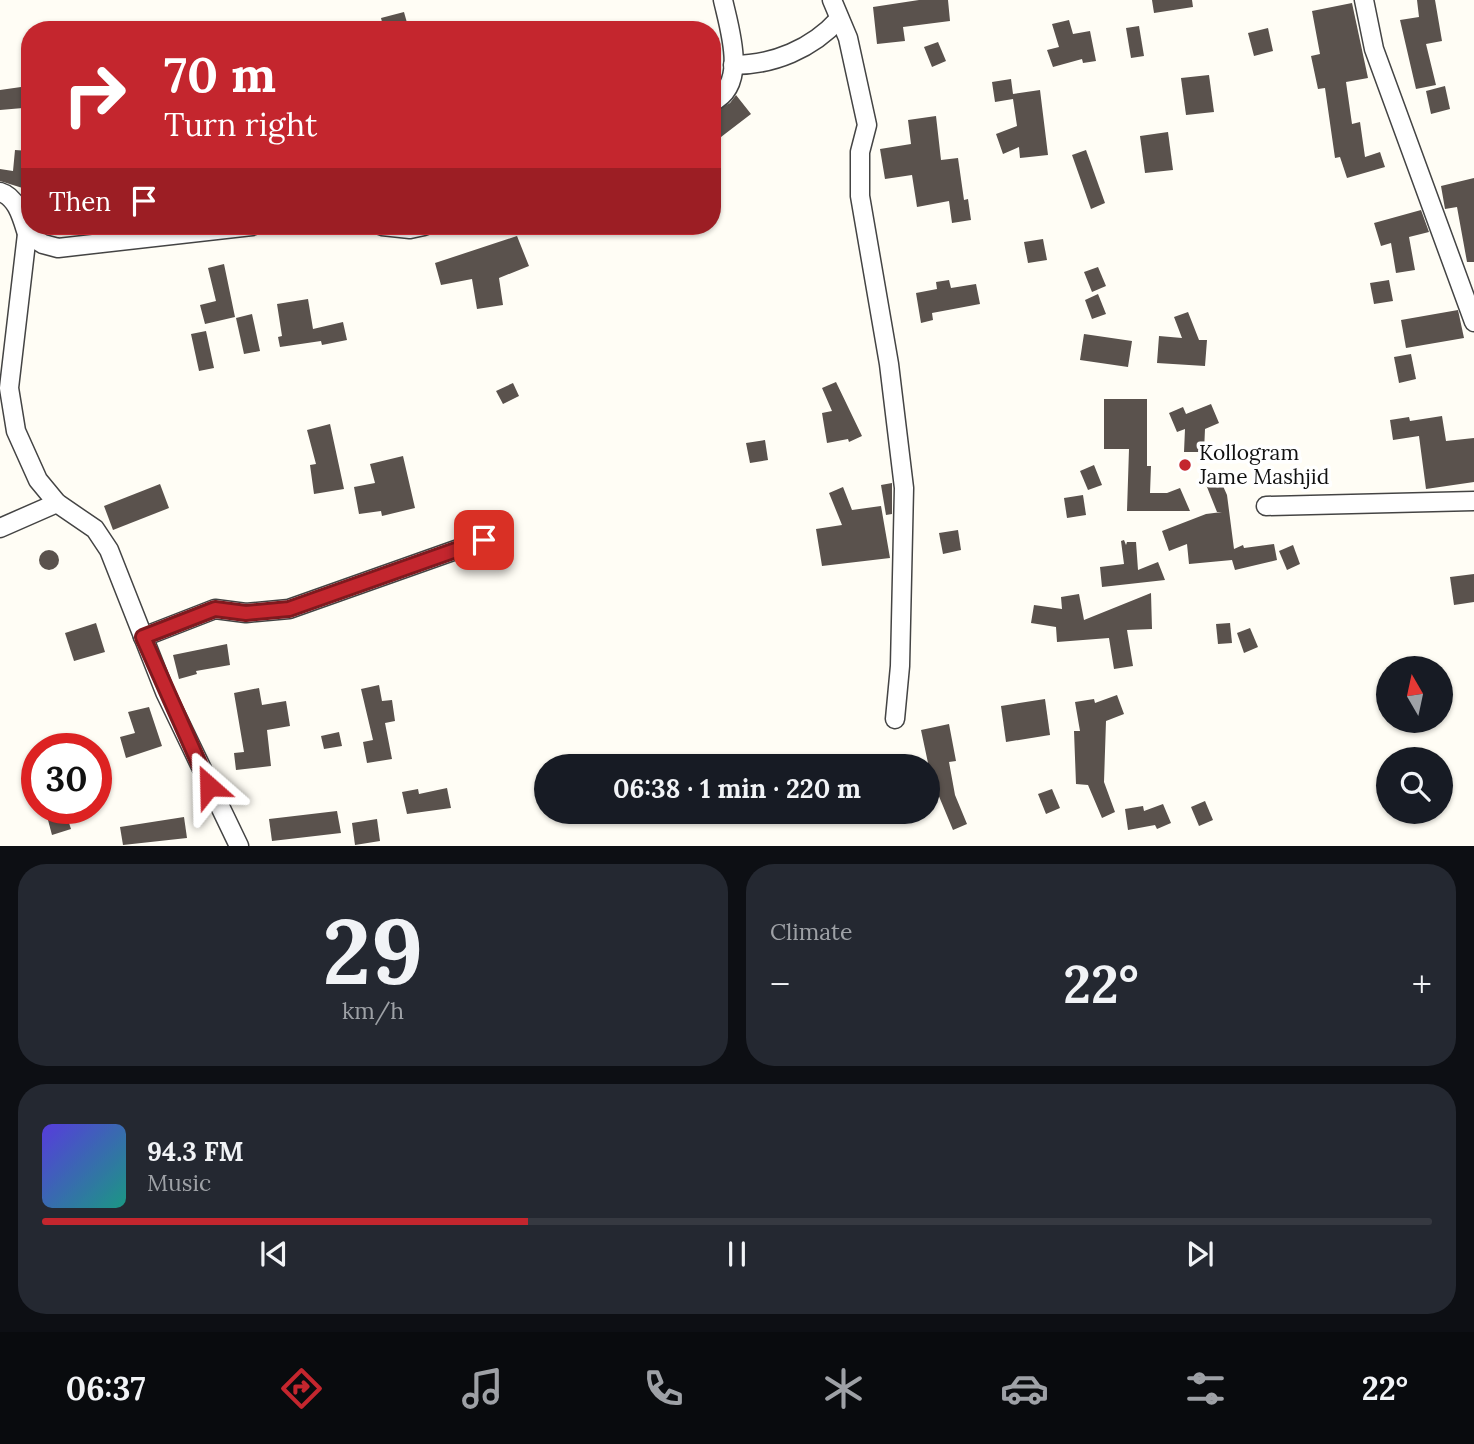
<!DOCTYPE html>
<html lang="en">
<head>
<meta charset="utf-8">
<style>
	body { margin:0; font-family:Lora,serif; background:#242831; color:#f1f3f6; height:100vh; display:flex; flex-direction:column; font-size:26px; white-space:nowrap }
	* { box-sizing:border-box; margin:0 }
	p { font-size:23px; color:#9ea1a6 }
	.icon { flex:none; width:38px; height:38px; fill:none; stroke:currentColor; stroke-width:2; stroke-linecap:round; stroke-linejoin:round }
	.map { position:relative; height:846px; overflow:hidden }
	.panel { display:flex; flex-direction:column; gap:18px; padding:18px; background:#0d0f14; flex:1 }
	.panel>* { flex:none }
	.guide { position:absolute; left:21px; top:21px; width:700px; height:214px; border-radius:28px; box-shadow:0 2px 5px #0004; background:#c4262e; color:#fff; overflow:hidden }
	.needle { width:46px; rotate:351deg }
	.fabs { position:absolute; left:1376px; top:656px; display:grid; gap:14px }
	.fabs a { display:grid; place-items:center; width:77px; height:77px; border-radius:50%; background:#171b24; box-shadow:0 2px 5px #0004; font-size:35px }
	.speed { position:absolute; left:21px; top:733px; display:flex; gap:14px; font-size:35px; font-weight:700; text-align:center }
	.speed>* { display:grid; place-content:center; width:91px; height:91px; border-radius:50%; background:#171b24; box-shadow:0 2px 5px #0004; line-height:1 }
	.speed .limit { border:10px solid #d22; background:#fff; color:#111 }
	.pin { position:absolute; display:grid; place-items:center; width:60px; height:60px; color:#fff; margin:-30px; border-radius:14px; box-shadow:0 4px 10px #0006 }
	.me { position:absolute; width:77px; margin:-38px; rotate:335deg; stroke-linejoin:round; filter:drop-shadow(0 0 5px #0008) }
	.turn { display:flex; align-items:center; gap:24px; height:147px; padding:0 28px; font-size:32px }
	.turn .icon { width:91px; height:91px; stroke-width:2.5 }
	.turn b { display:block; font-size:49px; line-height:60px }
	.then { display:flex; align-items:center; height:66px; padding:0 28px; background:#0003; gap:14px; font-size:26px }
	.big { font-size:52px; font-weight:700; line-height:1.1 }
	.panel .tile { flex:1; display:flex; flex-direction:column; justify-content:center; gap:10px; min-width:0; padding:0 24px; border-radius:28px; background:#242831 }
	.panel .dial { align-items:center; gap:0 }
	.dial b { font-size:91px; line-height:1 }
	.song { display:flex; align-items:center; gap:21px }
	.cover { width:84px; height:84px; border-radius:10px; background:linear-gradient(135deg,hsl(250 70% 55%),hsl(170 70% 35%)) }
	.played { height:7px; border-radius:4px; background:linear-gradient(90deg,#c4262e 35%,#363941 35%) }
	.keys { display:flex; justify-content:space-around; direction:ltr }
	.heat { display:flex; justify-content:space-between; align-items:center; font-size:38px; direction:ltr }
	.panel .tiles { flex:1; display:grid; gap:18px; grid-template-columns:1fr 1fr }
	.tile:last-child { grid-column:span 2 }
	.trip { position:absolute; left:534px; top:754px; width:406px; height:70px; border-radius:35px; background:#171b24; box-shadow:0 2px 5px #0004; font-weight:700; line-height:70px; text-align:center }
	.tab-bar { display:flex; height:112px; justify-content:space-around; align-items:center; background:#090b0e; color:#9ea1a6 }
	.tab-bar .icon { width:49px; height:49px }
	.tab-bar .active { color:#c4262e }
	.tab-bar b { font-size:32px; color:#f1f3f6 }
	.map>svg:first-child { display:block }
</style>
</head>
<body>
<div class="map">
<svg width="1474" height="846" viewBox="0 0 1474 846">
	<rect width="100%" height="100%" fill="#fffdf5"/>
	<g fill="#5a524d">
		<path d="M919,0H948L950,21L903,27L905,41L877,44L873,7Z"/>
		<path d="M1152,0H1192L1193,7L1154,13Z"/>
		<path d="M1417,0H1435L1442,41L1426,44L1436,85L1416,89L1400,20L1419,17Z"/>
		<path d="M1352,3L1368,78L1346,82L1352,124L1360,122L1365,157L1380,152L1385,167L1347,178L1340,157L1335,158L1325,88L1318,89L1311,56L1320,54L1312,11Z"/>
		<path d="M404,12L409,30H384L381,18Z"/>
		<path d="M1069,20L1073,34L1090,31L1096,61L1083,63L1082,59L1053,67L1047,50L1059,47L1052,24Z"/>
		<path d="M1139,26L1144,56L1131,58L1126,28Z"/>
		<path d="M1268,28L1273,51L1254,56L1248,33Z"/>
		<path d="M938,42L946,61L932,67L924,47Z"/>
		<path d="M1209,75L1214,112L1186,115L1181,78Z"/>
		<path d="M1011,79L1013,94L1040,90L1048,155L1020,158L1019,147L1003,154L996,134L1017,126L1013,99L995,102L992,82Z"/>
		<path d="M1445,86L1450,109L1431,114L1426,91Z"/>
		<path d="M21,87L23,108L0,110V90Z"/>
		<path d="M736,95L751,114L721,137L712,126V113L730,103Z"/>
		<path d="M936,116L941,160L958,158L964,200L968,199L971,220L952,223L949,201L917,207L912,175L885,179L880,149L911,144L908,120Z"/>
		<path d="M1168,132L1173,170L1145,173L1140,136Z"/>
		<path d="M15,150L30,151L29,190L0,181V169L13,171Z"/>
		<path d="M1086,150L1105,203L1091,209L1072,155Z"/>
		<path d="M1474,178V262H1467L1457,207L1445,209L1441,186Z"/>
		<path d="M1421,210L1429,232L1409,237L1415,270L1396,273L1391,243L1381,246L1374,223Z"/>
		<path d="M517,236L529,266L499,278L503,305L477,309L472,279L441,285L435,263Z"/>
		<path d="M1043,239L1047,260L1028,263L1024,242Z"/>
		<path d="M224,264L235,317L205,324L200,305L216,301L208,268Z"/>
		<path d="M1098,267L1106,286L1092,292L1084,272Z"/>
		<path d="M949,280L951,288L976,284L980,304L932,313L933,320L921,323L916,293L937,289L936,282Z"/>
		<path d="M1389,280L1393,301L1374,304L1370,283Z"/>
		<path d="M1098,294L1106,314L1092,319L1085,300Z"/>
		<path d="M308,299L313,329L343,322L347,340L322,345L321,341L280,347L278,337L282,336L277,304Z"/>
		<path d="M1458,310L1464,338L1406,348L1401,320Z"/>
		<path d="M1188,312L1199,340H1207L1205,366L1157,363L1159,336L1182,338L1174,317Z"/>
		<path d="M252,314L260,351L244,354L236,318Z"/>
		<path d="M206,331L214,368L199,371L191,334Z"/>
		<path d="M1084,334L1132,341L1128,367L1080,360Z"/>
		<path d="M1411,354L1416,379L1399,383L1394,357Z"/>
		<path d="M836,382L862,436L849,442L848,439L827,443L822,413L832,411L822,388Z"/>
		<path d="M513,383L519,396L503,404L496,391Z"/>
		<path d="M1104,399H1147V466H1151L1150,493H1167L1180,488L1190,511H1127L1129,449H1104Z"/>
		<path d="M1211,404L1219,423L1205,429L1204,452H1184L1185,429L1177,432L1169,413L1183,407L1186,414Z"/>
		<path d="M1442,416L1446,441L1474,438V482L1426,489L1419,436L1393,440L1390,420L1409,417L1410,421Z"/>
		<path d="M330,424L344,489L314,494L310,465L316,464L307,430Z"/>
		<path d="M765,440L768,460L750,463L746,443Z"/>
		<path d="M403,456L415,508L382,516L381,511L359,514L354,487L375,483L370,464Z"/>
		<path d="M1094,465L1102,485L1088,490L1080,471Z"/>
		<path d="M1219,477L1227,495L1234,549L1243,545L1244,548L1274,544L1277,560L1235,570L1232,560L1189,564L1187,544L1169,551L1162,531L1206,514L1222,512H1217L1205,482Z"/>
		<path d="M892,483V514L886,515L881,485Z"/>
		<path d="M160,484L169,508L113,530L104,506Z"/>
		<path d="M843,487L852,510L881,506L890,558L822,566L816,529L842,525L829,493Z"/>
		<path d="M1083,495L1086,515L1067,518L1064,498Z"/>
		<path d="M958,530L961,550L943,554L939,533Z"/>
		<path d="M1124,540L1126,545L1127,542H1136L1138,570L1158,562L1165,580L1102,587L1100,567L1124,564L1121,541Z"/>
		<path d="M1293,545L1300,564L1287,570L1279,551Z"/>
		<circle cx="49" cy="560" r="10"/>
		<path d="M1474,574V602L1454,605L1450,577Z"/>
		<path d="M1151,593L1152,629L1127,630L1133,666L1114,669L1109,638L1057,642L1056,627L1031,623L1034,605L1062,609L1061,597L1079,594L1084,620Z"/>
		<path d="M96,623L105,652L74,661L65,633Z"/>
		<path d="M1230,623L1232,643L1218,644L1216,624Z"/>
		<path d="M1250,628L1258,647L1244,653L1237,633Z"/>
		<path d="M227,644L230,665L196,671L197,674L179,679L173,655Z"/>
		<path d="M379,685L382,701L392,700L395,721L385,723L392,759L367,763L363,742L373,740L361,689Z"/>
		<path d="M259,688L262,705L286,701L290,726L267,730L271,766L236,770L234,753L244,752L234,693Z"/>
		<path d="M1117,695L1124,714L1106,721L1104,782L1115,812L1102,818L1088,785L1076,784L1074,731H1080L1075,702L1094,699L1095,703Z"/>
		<path d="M1045,699L1050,735L1006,742L1001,706Z"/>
		<path d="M149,707L162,746L126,758L120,737L135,733L128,712Z"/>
		<path d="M949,724L956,761L949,762L955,795L967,824L953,830L938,794L928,795V763L921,730Z"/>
		<path d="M339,732L342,746L324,749L321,736Z"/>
		<path d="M447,788L451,808L407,814L402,792L418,789L419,794Z"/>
		<path d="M1052,789L1060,808L1046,814L1038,794Z"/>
		<path d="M1205,801L1213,820L1199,826L1191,807Z"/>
		<path d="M1163,804L1171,823L1157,829L1155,825L1128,830L1125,809L1143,806L1144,811Z"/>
		<path d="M337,811L341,833L272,841L269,819Z"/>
		<path d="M66,814L71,829L52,835L48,820Z"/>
		<path d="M184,817L187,838L123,845L120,827Z"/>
		<path d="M377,819L380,841L355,845L352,823Z"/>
	</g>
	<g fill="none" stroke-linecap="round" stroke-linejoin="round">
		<g stroke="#444" stroke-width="21">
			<g id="minor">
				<path d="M832,0L848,38L867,125L860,152V196L889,364L904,488L900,666L895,719"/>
				<path d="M1364,0L1374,49L1474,322"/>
				<path d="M733,65C773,65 812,49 839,19"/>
				<path d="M712,102C748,85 730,31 723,0"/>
				<path d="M0,192C17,197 22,218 27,234L9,388L16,431L38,480L57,503L95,529L109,550L165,692L239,846"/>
				<path d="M382,226L410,229L424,226"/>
				<path d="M27,234L43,244L58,248L252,226"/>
				<path d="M1266,506L1474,501"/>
				<path d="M0,528L57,503"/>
				<path d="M143,637L215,609L246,613L289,609L484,540"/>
			</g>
		</g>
		<use href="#minor" stroke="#fff" stroke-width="18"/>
	</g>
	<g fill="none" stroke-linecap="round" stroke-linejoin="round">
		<g stroke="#7f191e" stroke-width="18">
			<path id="route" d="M209,786L143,637L215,609L246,613L289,609L484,540"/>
		</g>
		<use href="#route" stroke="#c4262e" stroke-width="12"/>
	</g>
	<circle fill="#c4262e" stroke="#fff" stroke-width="2.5" cx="1185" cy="465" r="7"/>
	<g text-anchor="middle" stroke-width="7" stroke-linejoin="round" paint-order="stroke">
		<g font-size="21" fill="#111" stroke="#fff" text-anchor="start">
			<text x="1199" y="460">Kollogram<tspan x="1199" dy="24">Jame Mashjid</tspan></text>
		</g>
	</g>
</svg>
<div class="fabs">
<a><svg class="needle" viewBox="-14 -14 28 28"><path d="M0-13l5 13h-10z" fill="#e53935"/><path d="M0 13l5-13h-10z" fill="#9ea1a6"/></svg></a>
<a><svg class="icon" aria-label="search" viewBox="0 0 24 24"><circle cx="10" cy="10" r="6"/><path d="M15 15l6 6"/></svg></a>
</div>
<div class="speed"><div class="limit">30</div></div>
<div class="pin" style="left:484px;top:540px;background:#d93025"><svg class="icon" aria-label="arrive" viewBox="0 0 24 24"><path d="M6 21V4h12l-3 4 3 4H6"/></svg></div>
<svg class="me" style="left:209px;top:786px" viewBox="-20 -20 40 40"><path d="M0-17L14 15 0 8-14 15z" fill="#c4262e" stroke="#fff" stroke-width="4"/></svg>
<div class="trip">06:38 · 1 min · 220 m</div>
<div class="guide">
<div class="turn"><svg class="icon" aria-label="right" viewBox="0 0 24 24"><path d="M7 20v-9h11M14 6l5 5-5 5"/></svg><div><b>70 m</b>Turn right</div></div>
<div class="then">Then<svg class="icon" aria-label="arrive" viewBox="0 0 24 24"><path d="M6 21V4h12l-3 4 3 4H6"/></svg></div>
</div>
</div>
<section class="panel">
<div class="tiles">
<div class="tile dial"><b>29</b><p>km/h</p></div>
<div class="tile"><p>Climate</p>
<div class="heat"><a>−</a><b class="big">22°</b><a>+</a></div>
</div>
<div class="tile">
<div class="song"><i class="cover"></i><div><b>94.3 FM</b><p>Music</p></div></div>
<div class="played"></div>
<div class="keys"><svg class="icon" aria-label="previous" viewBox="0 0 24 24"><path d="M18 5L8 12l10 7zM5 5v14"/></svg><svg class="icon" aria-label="pause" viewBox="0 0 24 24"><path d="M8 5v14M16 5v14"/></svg><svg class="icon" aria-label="next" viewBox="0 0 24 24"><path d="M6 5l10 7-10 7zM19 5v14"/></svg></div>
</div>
</div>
</section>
<nav class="tab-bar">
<b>06:37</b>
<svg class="icon active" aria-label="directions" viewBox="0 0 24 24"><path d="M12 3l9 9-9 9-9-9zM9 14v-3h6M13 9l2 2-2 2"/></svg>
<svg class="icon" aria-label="music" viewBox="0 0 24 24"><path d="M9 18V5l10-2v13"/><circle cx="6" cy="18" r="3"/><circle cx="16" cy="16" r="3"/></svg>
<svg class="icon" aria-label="phone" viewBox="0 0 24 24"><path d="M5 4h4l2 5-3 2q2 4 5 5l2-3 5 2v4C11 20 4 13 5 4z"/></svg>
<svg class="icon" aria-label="climate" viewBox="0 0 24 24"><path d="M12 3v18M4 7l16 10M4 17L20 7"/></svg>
<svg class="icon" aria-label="car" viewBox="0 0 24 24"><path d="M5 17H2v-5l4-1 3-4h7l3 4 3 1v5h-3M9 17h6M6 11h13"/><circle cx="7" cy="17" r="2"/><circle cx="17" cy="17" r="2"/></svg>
<svg class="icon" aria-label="filters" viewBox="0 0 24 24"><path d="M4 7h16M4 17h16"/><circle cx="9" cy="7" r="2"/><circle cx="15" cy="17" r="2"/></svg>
<b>22°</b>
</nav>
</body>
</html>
